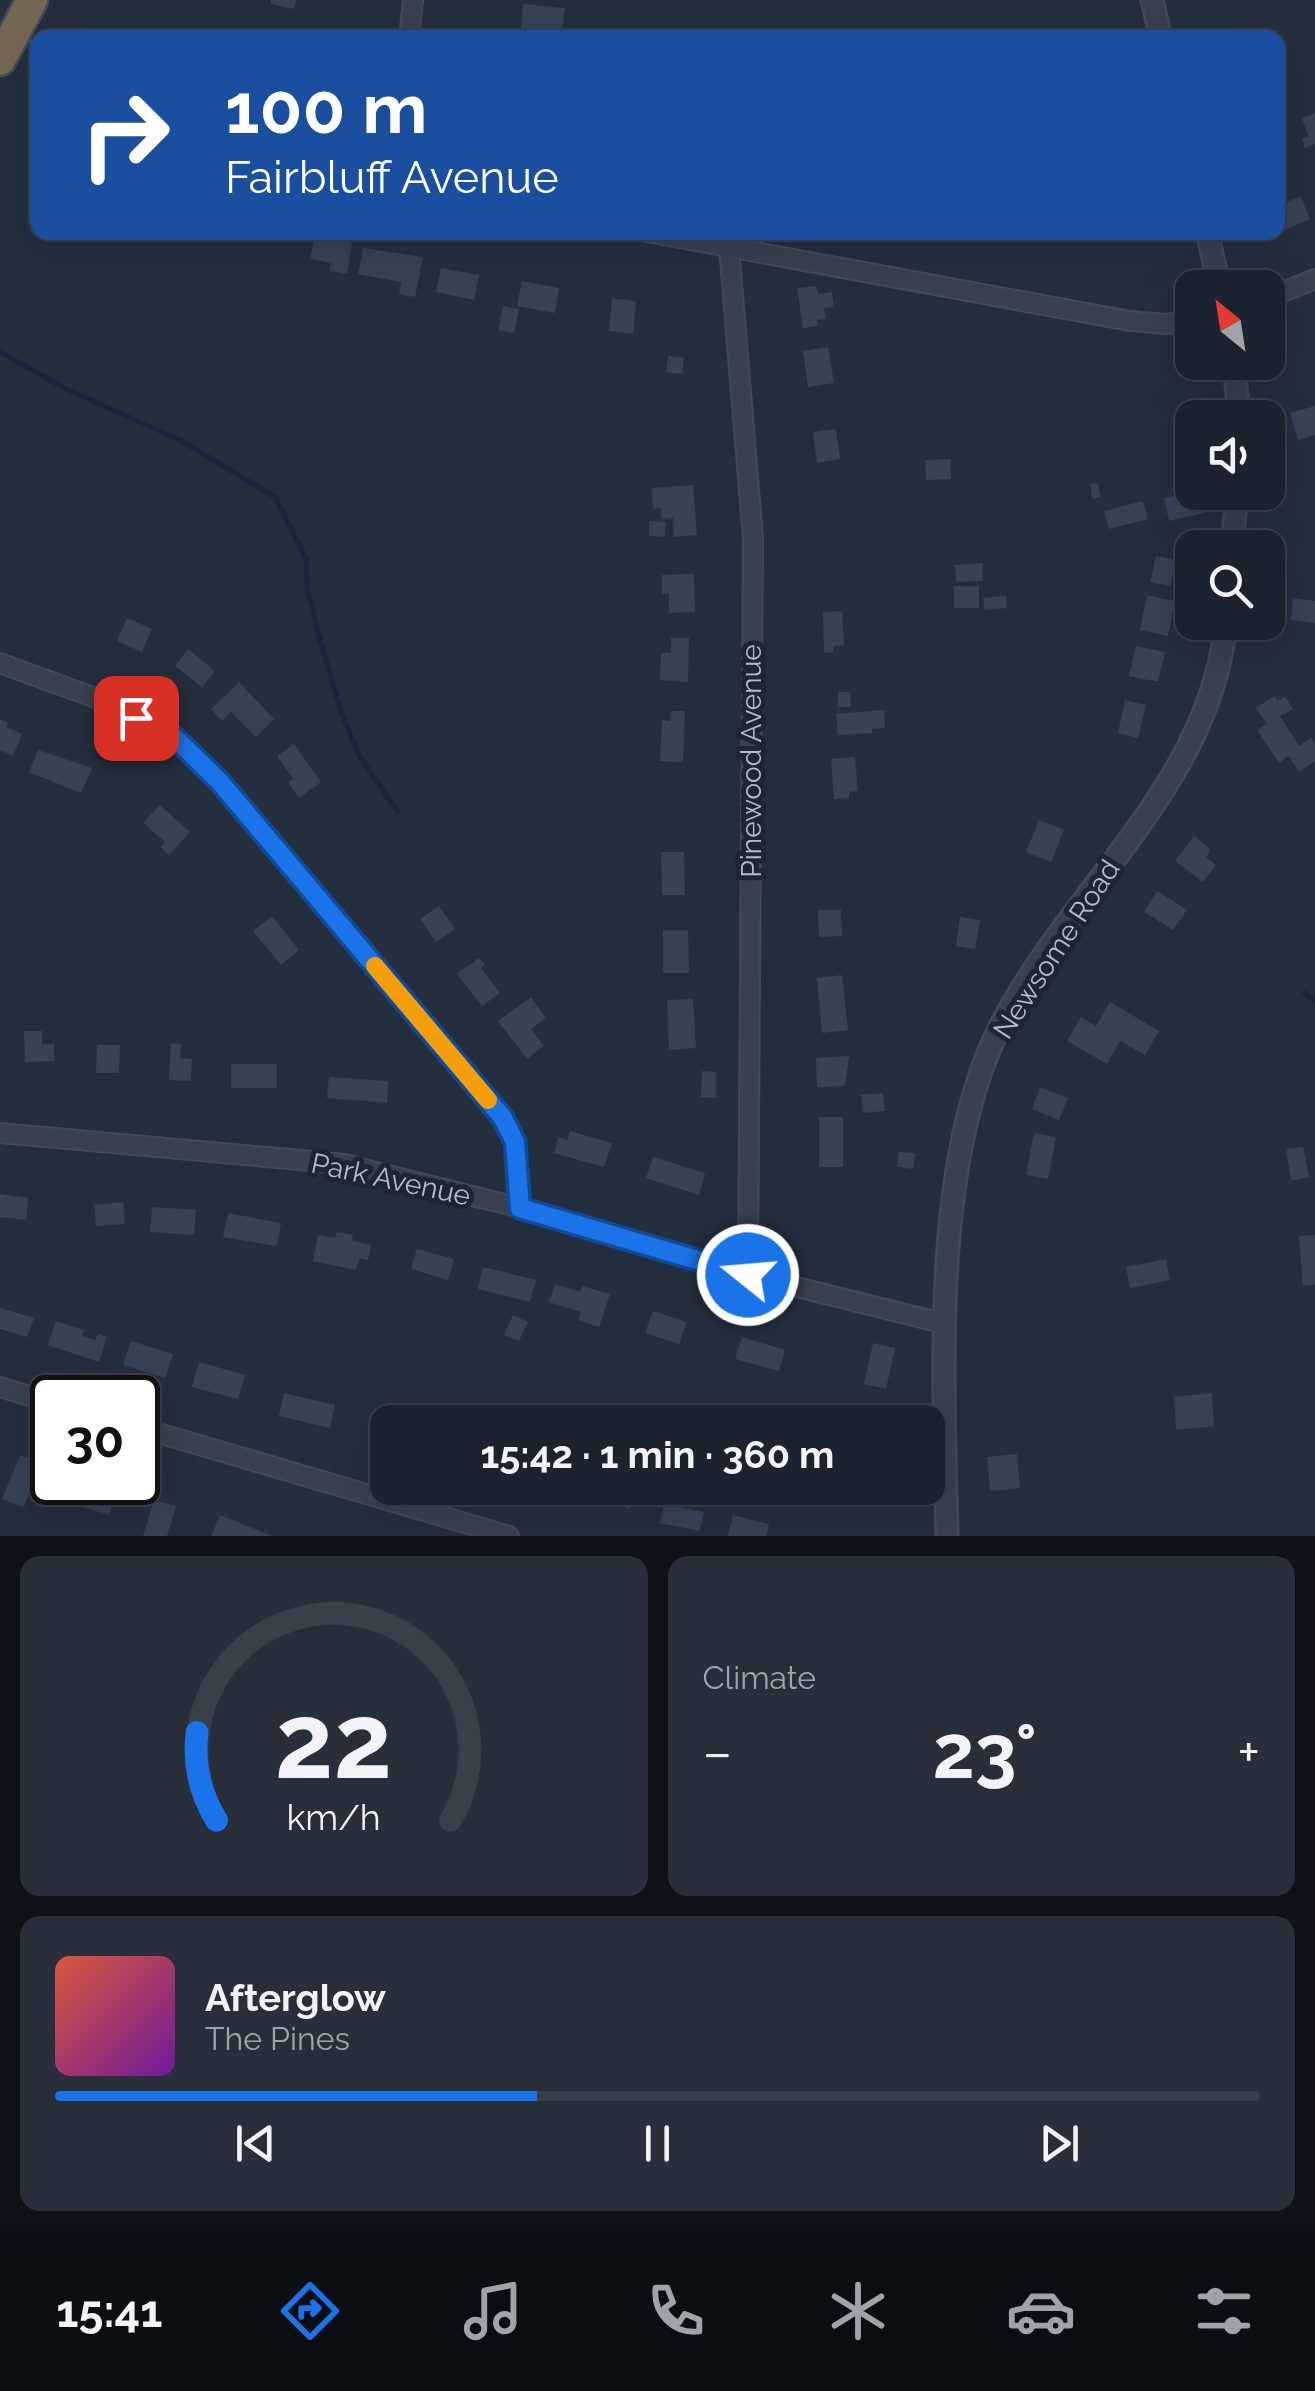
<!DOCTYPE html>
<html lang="en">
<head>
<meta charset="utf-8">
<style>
	body { margin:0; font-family:Raleway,sans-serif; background:#282f3a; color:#f1f3f6; height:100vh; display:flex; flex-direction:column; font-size:38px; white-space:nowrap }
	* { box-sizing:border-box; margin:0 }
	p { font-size:32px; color:#a0a4aa }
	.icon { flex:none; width:55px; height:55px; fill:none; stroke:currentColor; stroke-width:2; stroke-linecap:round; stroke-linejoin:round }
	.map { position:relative; height:1536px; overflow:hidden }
	.details { display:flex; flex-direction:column; gap:20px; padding:20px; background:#0f1319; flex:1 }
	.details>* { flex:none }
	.top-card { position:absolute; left:30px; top:30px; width:1255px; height:210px; border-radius:20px; box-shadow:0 10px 40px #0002,0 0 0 2px #39404a; background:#1a4fa0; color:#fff; overflow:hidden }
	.needle { width:65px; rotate:330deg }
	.controls { position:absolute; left:1175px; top:270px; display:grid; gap:20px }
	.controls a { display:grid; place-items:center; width:110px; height:110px; border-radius:20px; background:#1b232e; box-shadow:0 10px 40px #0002,0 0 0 2px #39404a; font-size:50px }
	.speed { position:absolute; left:30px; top:1375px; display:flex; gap:20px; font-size:50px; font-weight:700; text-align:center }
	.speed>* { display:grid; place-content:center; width:130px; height:130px; border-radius:50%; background:#1b232e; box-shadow:0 10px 40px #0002,0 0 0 2px #39404a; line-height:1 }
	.speed .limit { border:5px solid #111; border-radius:15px; background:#fff; color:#111 }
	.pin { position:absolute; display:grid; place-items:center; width:85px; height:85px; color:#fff; margin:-42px; border-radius:20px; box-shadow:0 5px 15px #0006 }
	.me { position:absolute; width:110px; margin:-55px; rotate:287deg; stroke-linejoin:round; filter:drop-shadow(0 0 8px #0008) }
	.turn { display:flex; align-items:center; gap:35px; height:210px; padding:0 30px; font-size:45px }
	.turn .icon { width:130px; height:130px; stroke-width:2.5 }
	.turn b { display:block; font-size:70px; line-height:85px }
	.big { font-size:75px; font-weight:700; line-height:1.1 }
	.details .card { flex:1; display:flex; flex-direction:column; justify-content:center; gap:15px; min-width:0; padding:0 35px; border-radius:20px; background:#282f3a }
	.details .dial { align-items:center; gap:0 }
	.dial svg { height:260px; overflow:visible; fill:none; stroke:#39404a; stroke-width:7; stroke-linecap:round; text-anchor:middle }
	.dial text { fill:#f1f3f6; stroke:none }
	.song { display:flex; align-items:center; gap:30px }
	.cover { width:120px; height:120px; border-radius:15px; background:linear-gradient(135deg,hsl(10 70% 55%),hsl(280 70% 35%)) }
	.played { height:10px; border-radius:5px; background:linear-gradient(90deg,#1a73e8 40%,#39404a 40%) }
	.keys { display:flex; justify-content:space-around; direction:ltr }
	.heat { display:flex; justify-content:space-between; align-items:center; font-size:55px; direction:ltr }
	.details .tiles { flex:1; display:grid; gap:20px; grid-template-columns:1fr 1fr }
	.card:last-child { grid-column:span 2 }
	.trip { position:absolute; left:370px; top:1405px; width:575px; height:100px; border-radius:20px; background:#1b232e; box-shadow:0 10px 40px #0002,0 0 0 2px #39404a; font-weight:700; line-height:100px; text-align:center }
	.tabs { display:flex; height:160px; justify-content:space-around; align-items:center; background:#0b0e12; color:#a0a4aa }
	.tabs .icon { width:70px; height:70px }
	.tabs .selected { color:#1a73e8 }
	.tabs b { font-size:45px; color:#f1f3f6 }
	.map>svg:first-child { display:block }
</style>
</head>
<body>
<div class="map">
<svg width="1315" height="1536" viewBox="0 0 1315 1536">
	<rect width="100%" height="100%" fill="#242f3e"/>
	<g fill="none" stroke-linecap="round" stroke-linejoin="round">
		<g stroke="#17263c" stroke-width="5">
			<path d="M0,352L66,389L180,440L275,497L306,558L308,597L312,602L316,626L342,715L360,757L398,812"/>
			<path d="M1305,993L1315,1001"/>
		</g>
	</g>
	<g fill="#364354">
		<path d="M271,0H296L294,9L271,4Z"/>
		<path d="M523,4L565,8L562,31L521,28Z"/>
		<path d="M1315,113V144L1305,148L1302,139L1308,136L1302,118Z"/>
		<path d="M1301,196L1310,219L1256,242L1252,232H1278V206Z"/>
		<path d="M315,236L352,243L347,274L329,271L331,263L310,259Z"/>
		<path d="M363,248L423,257L415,297L399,294L401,282L358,274Z"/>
		<path d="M441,268L479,275L474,300L436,292Z"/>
		<path d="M522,281L559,288L555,313L517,306Z"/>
		<path d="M816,286L818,294L832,292L834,307L824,308L826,319L817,320L818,326L803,328L797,288Z"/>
		<path d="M612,298L636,301L633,334L609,331Z"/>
		<path d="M503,306L519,309L514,333L498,330Z"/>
		<path d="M828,347L834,383L808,387L803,351Z"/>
		<path d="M668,356L684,358L682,374L666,372Z"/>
		<path d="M1315,406V435L1298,440L1290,413Z"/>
		<path d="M836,429L840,459L817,463L813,432Z"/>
		<path d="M950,459L951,479L926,480L925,460Z"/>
		<path d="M1098,483L1100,497L1092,499L1090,484Z"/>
		<path d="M693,485L697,535L674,537L673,518L662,519L661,508L653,509L652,488Z"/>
		<path d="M1192,492H1199L1204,513L1169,521L1164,498Z"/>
		<path d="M1143,501L1148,519L1109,529L1104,511Z"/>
		<path d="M649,521L666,522L665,537L649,536Z"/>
		<path d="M1156,556L1176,560L1170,586L1150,582Z"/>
		<path d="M982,563L983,581L956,582L955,565Z"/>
		<path d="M694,574L695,612L669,613V593L662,594V575Z"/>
		<rect x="954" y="586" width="25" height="22"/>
		<path d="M1147,595L1175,601L1168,636L1140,630Z"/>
		<path d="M1006,596L1007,608L985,610L983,598Z"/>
		<path d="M1293,598L1315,601V623L1291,620Z"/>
		<path d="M842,611L844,645L833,646V652L824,653L823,612Z"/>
		<path d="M127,618L152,629L142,652L117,641Z"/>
		<path d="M671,638H689L688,682L660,680L661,653H671Z"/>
		<path d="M1136,646L1165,652L1158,682L1129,676Z"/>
		<path d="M188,649L215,671L202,687L175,666Z"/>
		<path d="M239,682L274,719L256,737L231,712L222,721L211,709Z"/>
		<path d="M838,692H850L851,707H838Z"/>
		<path d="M1274,696L1278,701L1285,697L1293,709L1280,716L1299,746L1311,738L1315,744V761L1299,772L1289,756L1279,763L1257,730L1267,724L1256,708Z"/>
		<path d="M1125,700L1146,705L1138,738L1118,733Z"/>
		<path d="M884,710L885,728L872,729V733L838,735L836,714Z"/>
		<path d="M671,711H685L683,762L660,761L662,720L670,721Z"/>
		<path d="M0,719L8,723L6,727L22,734L13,756L0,750Z"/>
		<path d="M294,744L321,782L299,798L288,782L293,779L277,756Z"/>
		<path d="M38,750L92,768L81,793L29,772Z"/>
		<path d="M855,757L858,791L849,792V798L834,799L831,759Z"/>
		<path d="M160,805L190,832L169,855L160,847L165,842L143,823Z"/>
		<path d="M1039,820L1064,830L1051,862L1026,852Z"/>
		<path d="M1194,836L1211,850L1206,857L1216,865L1203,882L1175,861Z"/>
		<path d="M661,852H684L685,895H662Z"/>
		<path d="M1157,891L1187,910L1173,930L1144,912Z"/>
		<path d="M439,906L455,929L436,942L420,919Z"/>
		<path d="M818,910H841L842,936L819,937Z"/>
		<path d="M272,916L299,950L281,965L253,931Z"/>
		<path d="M960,917L980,920L975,949L956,946Z"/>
		<path d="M663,930H688L689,973H663Z"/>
		<path d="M479,958L485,965L481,968L500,993L482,1006L457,974Z"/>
		<path d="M842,975L848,1030L822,1033L817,978Z"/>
		<path d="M531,997L546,1018L531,1029L544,1046L527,1059L498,1021Z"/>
		<path d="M693,999L696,1048L669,1050L667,1000Z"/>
		<path d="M1110,1002L1159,1031L1145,1055L1120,1041L1107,1064L1067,1041L1081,1017L1096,1026Z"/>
		<path d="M24,1031H42V1044H54V1061L25,1062Z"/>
		<path d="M171,1043L181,1044L180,1058L192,1059L191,1081L169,1080Z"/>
		<path d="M97,1045H120L119,1073H96Z"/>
		<path d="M849,1056L845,1086L817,1087L816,1058Z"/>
		<rect x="231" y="1064" width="46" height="24"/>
		<path d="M702,1071L716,1072V1098L701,1097Z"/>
		<path d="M329,1077L388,1081L387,1103L327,1098Z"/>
		<path d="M1040,1087L1068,1098L1059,1120L1032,1109Z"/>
		<path d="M883,1093L885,1111L863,1113L861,1095Z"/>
		<rect x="819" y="1117" width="24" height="50"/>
		<path d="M570,1131L612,1143L604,1167L554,1153L558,1137L567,1140Z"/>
		<path d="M1034,1133L1056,1137L1048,1179L1026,1175Z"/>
		<path d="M1303,1147L1309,1177L1291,1181L1286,1149Z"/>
		<path d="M899,1152L915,1153L913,1169L897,1167Z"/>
		<path d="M653,1157L705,1173L699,1195L646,1178Z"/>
		<path d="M0,1194L28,1198L26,1220L0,1217Z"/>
		<path d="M123,1202L125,1224L96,1226L94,1205Z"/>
		<path d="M152,1207L196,1210L194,1235L150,1232Z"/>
		<path d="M228,1213L281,1223L277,1246L223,1237Z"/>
		<path d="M337,1232L353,1235L352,1241L371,1245L368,1260L359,1258L356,1270L313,1261L318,1235L335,1238Z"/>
		<path d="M1315,1235V1285L1303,1286L1299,1236Z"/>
		<path d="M417,1249L454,1259L448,1280L411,1269Z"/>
		<path d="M1166,1259L1170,1280L1130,1288L1126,1267Z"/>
		<path d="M483,1267L536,1280L530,1302L478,1289Z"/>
		<path d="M555,1284L580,1292L582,1286L610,1294L599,1327L578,1320L581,1312L549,1302Z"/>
		<path d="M0,1308L34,1318L27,1337L0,1329Z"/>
		<path d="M653,1311L687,1322L679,1344L645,1333Z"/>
		<path d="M513,1315L528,1322L519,1341L504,1335Z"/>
		<path d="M56,1321L84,1330L82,1336L95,1340L98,1334L107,1337L99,1362L48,1345Z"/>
		<path d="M742,1337L785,1350L779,1371L735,1359Z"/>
		<path d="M131,1341L173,1354L165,1378L123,1365Z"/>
		<path d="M873,1343L895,1348L886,1389L864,1384Z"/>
		<path d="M199,1362L245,1375L238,1399L192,1387Z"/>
		<path d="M284,1393L335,1405L330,1428L279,1416Z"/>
		<path d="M1212,1393L1214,1426L1176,1430L1174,1397Z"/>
		<path d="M880,1415V1422H859L858,1417Z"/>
		<path d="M1017,1454L1020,1488L990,1491L987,1457Z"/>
		<path d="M20,1455L41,1463L24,1507L2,1499Z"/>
		<path d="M72,1482H87L116,1491L109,1515L66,1502Z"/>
		<path d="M592,1488H636L629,1509L589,1496Z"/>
		<path d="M154,1500L176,1506L167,1536H143Z"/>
		<path d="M664,1504L704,1512L700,1531L660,1523Z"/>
		<path d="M220,1515L272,1536H211Z"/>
		<path d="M733,1515L769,1524L766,1536H728Z"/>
	</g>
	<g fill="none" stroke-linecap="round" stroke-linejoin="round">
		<g stroke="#414a57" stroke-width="22">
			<g id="minor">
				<path d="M409,38L413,0"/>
				<path d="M647,232L1130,321L1166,324L1192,321"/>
				<path d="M729,247L753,538L748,1275"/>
				<path d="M1268,298L1315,279"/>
				<path d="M0,663L101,700L172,735L219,782L503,1118L515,1142L521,1208"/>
				<path d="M0,1133L344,1164L521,1208L748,1275L946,1324"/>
				<path d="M0,1387L52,1403"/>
				<path d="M138,1427L509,1536"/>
			</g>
		</g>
		<g stroke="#414a57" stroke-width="25">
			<g id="tertiary">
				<path d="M1152,0L1161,38"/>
				<path d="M1207,232L1220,288"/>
				<path d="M1234,362L1239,418"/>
				<path d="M1232,548L1237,492"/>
				<path d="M947,1536C944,1385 931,1172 996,1035C1064,894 1211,787 1226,622"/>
			</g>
		</g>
		<g stroke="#434c59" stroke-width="35">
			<path id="motorway" d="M0,60L32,0"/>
		</g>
		<use href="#minor" stroke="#38414e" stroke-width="18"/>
		<use href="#tertiary" stroke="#38414e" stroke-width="20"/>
		<use href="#motorway" stroke="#746855" stroke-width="30"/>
	</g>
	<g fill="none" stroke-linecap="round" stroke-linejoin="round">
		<g stroke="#114b97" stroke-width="25">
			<path id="route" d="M136,718L172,735L220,782L503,1118L515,1142L520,1208L748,1275"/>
		</g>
		<use href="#route" stroke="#1a73e8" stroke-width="18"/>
		<path stroke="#f59e0b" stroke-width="18" d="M375,966L488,1100"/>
	</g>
	<g text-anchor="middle" stroke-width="10" stroke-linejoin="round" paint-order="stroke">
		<g font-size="28" fill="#b4bcc9" stroke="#1d2633">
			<text transform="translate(751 761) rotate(-90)" y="10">Pinewood Avenue</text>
			<text transform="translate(1056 949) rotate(-57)" y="10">Newsome Road</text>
			<text transform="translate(391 1179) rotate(12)" y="10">Park Avenue</text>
		</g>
	</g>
</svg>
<div class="controls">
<a><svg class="needle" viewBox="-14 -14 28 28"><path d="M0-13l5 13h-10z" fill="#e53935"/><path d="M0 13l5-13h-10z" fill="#a0a4aa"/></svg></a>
<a><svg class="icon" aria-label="sound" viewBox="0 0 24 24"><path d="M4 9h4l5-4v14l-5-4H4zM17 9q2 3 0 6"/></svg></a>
<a><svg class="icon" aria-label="search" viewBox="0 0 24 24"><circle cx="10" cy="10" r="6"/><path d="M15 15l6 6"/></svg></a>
</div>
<div class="speed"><div class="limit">30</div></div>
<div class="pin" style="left:136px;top:718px;background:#d93025"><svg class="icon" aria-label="arrive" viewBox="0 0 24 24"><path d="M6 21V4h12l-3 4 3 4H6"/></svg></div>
<svg class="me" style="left:748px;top:1275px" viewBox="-20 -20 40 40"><circle r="17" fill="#1a73e8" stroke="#fff" stroke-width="3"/><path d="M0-11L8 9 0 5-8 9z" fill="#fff"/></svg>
<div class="trip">15:42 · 1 min · 360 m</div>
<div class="top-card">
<div class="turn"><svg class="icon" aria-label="right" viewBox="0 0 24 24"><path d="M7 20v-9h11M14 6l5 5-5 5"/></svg><div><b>100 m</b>Fairbluff Avenue</div></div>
</div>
</div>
<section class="details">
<div class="tiles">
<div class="card dial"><svg viewBox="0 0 100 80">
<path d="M14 69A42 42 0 1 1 86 69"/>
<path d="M14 69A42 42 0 0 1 8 42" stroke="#1a73e8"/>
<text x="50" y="56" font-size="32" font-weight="700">22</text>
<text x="50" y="72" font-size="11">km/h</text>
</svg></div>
<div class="card"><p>Climate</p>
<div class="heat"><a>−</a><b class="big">23°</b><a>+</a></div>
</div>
<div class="card">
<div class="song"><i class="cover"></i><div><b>Afterglow</b><p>The Pines</p></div></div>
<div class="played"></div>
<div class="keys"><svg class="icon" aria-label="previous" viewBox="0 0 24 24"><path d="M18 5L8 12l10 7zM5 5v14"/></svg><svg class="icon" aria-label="pause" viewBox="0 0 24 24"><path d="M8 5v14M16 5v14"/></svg><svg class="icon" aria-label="next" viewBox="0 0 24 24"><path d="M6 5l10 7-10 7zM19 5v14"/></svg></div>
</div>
</div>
</section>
<nav class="tabs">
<b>15:41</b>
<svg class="icon selected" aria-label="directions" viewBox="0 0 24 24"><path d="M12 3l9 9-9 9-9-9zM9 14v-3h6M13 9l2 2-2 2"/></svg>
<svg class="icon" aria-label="music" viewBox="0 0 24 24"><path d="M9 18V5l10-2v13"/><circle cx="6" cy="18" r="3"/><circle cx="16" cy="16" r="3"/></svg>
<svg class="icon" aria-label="phone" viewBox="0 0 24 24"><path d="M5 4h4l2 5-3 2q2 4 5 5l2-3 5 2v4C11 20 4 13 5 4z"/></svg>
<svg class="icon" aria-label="climate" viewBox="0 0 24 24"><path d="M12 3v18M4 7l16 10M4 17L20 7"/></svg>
<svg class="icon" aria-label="car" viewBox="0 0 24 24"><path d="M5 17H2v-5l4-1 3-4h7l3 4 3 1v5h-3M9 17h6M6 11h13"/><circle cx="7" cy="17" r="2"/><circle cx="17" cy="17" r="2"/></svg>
<svg class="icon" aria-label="filters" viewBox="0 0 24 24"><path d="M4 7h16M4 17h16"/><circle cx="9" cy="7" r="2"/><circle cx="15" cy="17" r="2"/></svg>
</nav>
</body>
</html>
